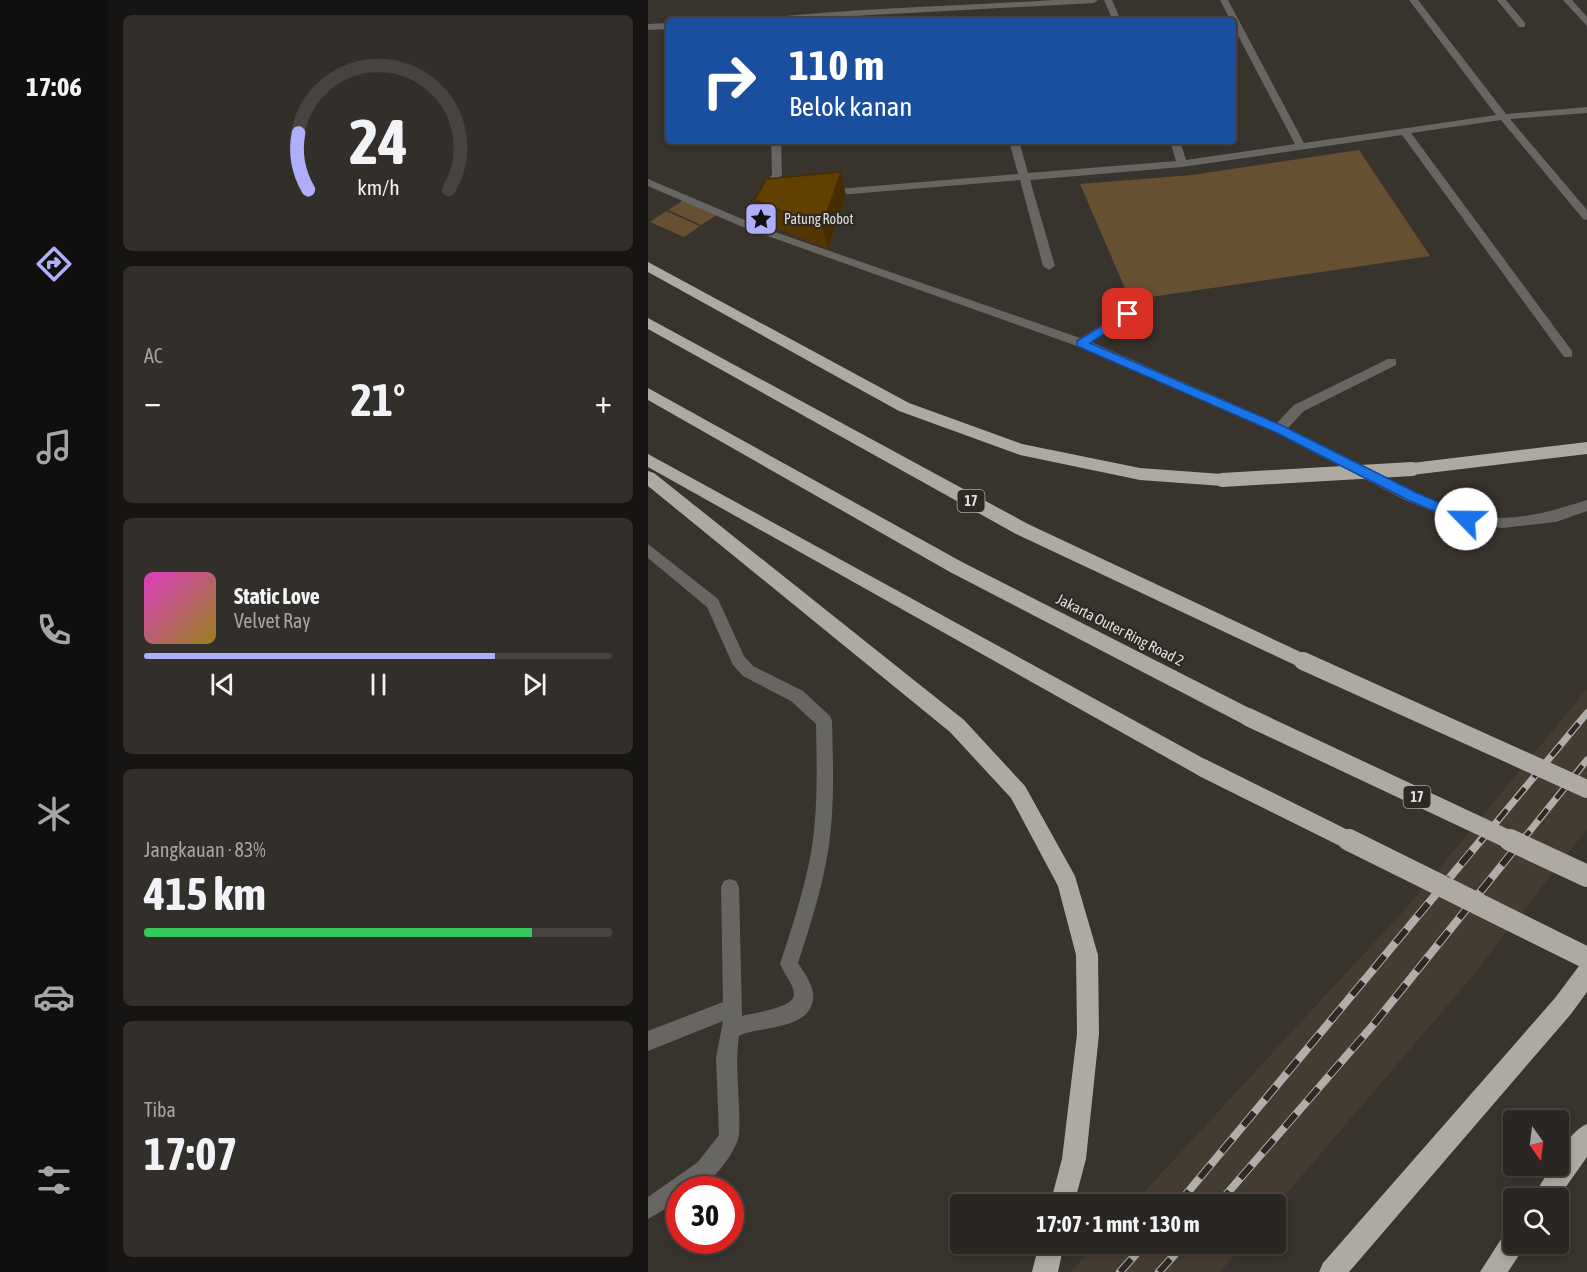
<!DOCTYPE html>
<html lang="id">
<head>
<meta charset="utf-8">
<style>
	body { margin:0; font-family:"Asap Condensed",sans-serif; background:#322e2a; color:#f1f3f6; height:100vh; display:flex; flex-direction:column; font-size:22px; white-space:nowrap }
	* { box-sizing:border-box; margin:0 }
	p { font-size:20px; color:#a5a5a5 }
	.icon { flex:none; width:33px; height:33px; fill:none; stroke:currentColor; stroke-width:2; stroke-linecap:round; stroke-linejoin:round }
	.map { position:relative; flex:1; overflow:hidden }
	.drawer { display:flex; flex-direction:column; gap:15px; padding:15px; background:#171513; width:540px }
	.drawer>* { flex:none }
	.guide { position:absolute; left:18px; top:18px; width:570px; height:126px; border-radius:6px; box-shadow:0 3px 9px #0003,0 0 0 2px #464340; background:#1a4fa0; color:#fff; overflow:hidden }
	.needle { width:39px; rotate:166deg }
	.controls { position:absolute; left:855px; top:1110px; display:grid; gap:12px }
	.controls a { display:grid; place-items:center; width:66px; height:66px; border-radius:6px; background:#2a2622; box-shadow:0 3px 9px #0003,0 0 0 2px #464340; font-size:30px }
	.speed { position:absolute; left:18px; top:1176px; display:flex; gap:12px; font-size:30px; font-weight:700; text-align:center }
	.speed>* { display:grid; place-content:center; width:78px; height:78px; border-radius:50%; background:#2a2622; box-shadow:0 3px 9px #0003,0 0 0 2px #464340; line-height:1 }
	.speed .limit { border:9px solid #d22; background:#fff; color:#111 }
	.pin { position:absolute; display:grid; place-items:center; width:51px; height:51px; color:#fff; margin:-26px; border-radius:12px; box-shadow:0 3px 9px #0006 }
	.me { position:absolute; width:66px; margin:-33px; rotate:293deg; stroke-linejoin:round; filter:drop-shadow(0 0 4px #0008) }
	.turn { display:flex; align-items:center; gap:21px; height:126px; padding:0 24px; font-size:27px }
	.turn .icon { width:78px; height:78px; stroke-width:2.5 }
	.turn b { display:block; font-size:42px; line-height:51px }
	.big { font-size:45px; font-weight:700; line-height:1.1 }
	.drawer .widget { flex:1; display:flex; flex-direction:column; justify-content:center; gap:9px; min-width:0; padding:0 21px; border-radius:9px; background:#322e2a }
	.drawer .dial { align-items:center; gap:0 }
	.dial svg { height:156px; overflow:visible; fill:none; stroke:#464340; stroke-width:7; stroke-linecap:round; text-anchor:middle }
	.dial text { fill:#f1f3f6; stroke:none }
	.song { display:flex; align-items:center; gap:18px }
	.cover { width:72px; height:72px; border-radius:9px; background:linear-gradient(135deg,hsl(310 70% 55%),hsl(50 70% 35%)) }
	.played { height:6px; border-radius:3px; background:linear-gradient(90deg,#afaefa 75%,#464340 75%) }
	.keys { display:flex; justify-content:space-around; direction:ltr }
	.heat { display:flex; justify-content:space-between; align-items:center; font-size:33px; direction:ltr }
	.charge { height:9px; border-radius:4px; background:linear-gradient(90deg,#34c759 83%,#464340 0) }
	.trip { position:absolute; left:302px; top:1194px; width:336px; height:60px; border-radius:6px; background:#2a2622; box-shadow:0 3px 9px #0003,0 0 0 2px #464340; font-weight:700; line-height:60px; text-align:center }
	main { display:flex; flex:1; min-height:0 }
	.menu { display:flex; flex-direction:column; width:108px; justify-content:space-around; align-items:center; background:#110f0e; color:#a5a5a5 }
	.menu .icon { width:42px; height:42px }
	.menu .current { color:#afaefa }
	.menu b { font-size:27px; color:#f1f3f6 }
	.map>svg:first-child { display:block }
</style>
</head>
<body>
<main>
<nav class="menu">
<b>17:06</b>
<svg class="icon current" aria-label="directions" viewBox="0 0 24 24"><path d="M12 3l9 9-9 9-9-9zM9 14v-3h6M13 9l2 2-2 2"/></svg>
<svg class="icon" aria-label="music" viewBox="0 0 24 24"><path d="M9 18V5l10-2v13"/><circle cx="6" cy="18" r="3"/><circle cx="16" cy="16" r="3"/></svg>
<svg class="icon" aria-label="phone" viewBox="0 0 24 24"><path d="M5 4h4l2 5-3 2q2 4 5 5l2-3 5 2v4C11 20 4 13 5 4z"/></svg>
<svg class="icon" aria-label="climate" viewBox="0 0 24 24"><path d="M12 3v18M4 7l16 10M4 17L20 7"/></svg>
<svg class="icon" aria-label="car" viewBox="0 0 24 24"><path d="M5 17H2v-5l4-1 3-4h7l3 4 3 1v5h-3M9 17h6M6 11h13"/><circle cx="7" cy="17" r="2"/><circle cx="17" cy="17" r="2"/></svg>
<svg class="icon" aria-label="filters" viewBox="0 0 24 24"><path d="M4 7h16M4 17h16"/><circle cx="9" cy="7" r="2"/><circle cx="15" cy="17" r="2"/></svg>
</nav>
<section class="drawer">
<div class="widget dial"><svg viewBox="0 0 100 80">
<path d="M14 69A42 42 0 1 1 86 69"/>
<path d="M14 69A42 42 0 0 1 9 40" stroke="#afaefa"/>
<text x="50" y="56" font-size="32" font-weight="700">24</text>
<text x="50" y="72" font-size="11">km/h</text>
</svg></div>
<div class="widget"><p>AC</p>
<div class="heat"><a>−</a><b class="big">21°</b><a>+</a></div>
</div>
<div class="widget">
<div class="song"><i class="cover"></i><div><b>Static Love</b><p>Velvet Ray</p></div></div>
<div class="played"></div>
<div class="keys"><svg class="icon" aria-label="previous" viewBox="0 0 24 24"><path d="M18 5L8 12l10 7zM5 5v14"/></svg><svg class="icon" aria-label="pause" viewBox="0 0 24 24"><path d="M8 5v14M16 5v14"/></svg><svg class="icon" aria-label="next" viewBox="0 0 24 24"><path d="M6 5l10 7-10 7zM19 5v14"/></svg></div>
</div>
<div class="widget"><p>Jangkauan · 83%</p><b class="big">415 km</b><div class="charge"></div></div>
<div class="widget"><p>Tiba</p><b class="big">17:07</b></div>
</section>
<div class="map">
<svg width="939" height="1272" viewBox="0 0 939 1272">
	<rect width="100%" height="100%" fill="#38332d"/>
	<g fill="#453c31">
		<path d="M939,689V829L823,978L627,1207V1204H485L761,905Z"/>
		<path d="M449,1244H596L572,1272H422Z"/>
	</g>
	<g fill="#665032">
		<path d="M711,150L782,256L482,300L432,184L544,175Z"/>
		<path d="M36,200L69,215L53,225L20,210Z"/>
		<path d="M18,211L52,226L36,237L2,222Z"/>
	</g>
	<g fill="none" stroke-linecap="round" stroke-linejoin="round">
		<g fill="#686663" fill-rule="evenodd">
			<path d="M406,0H450L446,3L112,21L116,18C212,8 309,6 406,0Z"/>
			<path d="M456,0H464L473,21H465Z"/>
			<path d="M572,0H580L656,143L848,115L761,0H770L858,114L939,107V113L862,119L939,210V220L935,219L853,120L763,133L924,351V357H916L754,135L534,167L382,180L407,266L401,270L395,266L372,180L178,196L173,193L178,190L370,174L361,141H371L380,173L528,161L522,141H532L538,160L647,144L585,26V21H583Z"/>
			<path d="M849,0H858L877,23V27H871Z"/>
			<path d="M915,0H924L939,17V26Z"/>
			<path d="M21,23V29L0,30V24Z"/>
			<path d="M123,141H133L134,174L124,198L107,225L432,338L476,311H484V317L443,342L629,423L646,405L740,359H748V365L656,411L640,428C695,456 795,518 854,518C886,517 910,509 939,500V511L908,522L854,528L813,523L759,501L626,432L429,346L97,228L0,186V179L99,221L114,198L124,174Z"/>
			<path d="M0,544L70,599L96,656L105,666L155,691L182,716L184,721C185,764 187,808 180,851C174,889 162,926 150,963C155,971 164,983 165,993C168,1031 113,1025 91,1036C86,1069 93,1101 91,1134C90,1150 62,1187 45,1190C41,1190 36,1190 32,1190V1200L0,1219V1197L50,1162L71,1135L68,1058L75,1021L0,1051V1031L75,1002L73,887L76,881L82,879L88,881L91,887L94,1016C105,1013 145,1008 146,995C147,986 135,972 132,964C144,927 156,891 163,853C170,811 169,766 168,724L143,701L95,676L85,665L59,607L0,558Z"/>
		</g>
		<g fill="#aea9a2" fill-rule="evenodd">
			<path d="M0,262L261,403L374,444L492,468L574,474L582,480L574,486L492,480L372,455L251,411L0,272Z"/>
			<path d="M0,318L380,524L661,656L664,661L661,666L655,669L649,666L368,534L0,329Z"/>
			<path d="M0,388L314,562L607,711L609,717L607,723L600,725L593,723L302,572L0,400Z"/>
			<path d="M939,442V454L764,475L756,469L764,463Z"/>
			<path d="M0,454L562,762L565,768L562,774L555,777L548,774L0,467Z"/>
			<path d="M0,471L6,473L316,720L377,786L427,876L450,955L451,1034L438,1159L426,1204H402L414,1159L429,1034L428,955L410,886L363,798L302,732L0,486Z"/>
			<path d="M939,963V992L923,1014L701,1272H671L675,1263L907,998L931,966Z"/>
			<path d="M939,1124V1157L910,1198H884L904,1166H910C910,1150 925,1130 939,1124Z"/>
			<path d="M866,1230V1244H878L860,1272H832L857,1233Z"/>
			<path d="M391,1244H416L410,1272H384Z"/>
		</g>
		<g stroke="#b1aeaa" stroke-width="7">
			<g id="rail-far1">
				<path d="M832,842L939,713"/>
				<path d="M873,842L939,760"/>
			</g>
		</g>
		<g stroke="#b1aeaa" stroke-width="8">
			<g id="rail">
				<path d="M530,1204L833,840"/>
				<path d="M570,1204L726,1024L874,840"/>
				<path d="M472,1272L497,1244"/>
				<path d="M511,1272L536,1244"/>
			</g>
		</g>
		<use href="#rail-far1" stroke="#2e2924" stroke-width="4.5" stroke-dasharray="14" stroke-linecap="butt"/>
		<use href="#rail" stroke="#2e2924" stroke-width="6" stroke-dasharray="17" stroke-linecap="butt"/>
		<path stroke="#aea9a2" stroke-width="14" d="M574,480L764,469"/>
		<g stroke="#aea9a2" stroke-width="18">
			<path d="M655,661L939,789"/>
			<path d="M600,717L866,842"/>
			<path d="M555,768L704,842"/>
		</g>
		<g stroke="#aea9a2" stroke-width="22">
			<path d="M701,840L939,958"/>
			<path d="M862,840L939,876"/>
		</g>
	</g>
	<path fill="#543700" d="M198,195L180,249L114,222L107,200Z"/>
	<path fill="#452d00" d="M193,172L198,195L180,249L174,227Z"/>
	<path fill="#624000" stroke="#452d00" stroke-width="1.5" d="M193,172L174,227L107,200L118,179Z"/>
	<path fill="#1a73e8" stroke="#114b97" stroke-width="1.5" d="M476,312L486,314L442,343L635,426L769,493L823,516V523H814L760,500L627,432L429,346V341Z"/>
	<defs>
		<g id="sight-square" transform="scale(1.725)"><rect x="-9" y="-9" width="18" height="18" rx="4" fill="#afaefa" stroke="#2e2924"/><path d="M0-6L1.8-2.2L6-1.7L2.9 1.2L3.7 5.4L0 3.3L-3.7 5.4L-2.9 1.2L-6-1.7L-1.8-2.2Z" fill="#111"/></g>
	</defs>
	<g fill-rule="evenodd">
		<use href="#sight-square" x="113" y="219"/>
	</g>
	<g text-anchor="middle" stroke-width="4.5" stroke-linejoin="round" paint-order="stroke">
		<g font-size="14" fill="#e2dfdc" stroke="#2e2924" text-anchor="start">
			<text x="136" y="224">Patung Robot</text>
		</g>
		<g fill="#2e2924" stroke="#aca8a5" stroke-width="1.5">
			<rect x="309.5" y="490" width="27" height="22" rx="4.5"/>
			<rect x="755.5" y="786" width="27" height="22" rx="4.5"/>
		</g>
		<g font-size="14" font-weight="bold" fill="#e2dfdc">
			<text x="323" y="506">17</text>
			<text x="769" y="802">17</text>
		</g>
		<g font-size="15" fill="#e2dfdc" stroke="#2e2924">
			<text transform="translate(472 630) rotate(27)" y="5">Jakarta Outer Ring Road 2</text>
		</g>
	</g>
</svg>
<div class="controls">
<a><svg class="needle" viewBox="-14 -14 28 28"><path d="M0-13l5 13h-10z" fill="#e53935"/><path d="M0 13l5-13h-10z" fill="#a5a5a5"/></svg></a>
<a><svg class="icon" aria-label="search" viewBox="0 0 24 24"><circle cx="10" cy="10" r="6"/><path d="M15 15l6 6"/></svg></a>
</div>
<div class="speed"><div class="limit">30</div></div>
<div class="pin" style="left:480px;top:314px;background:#d93025"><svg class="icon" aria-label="arrive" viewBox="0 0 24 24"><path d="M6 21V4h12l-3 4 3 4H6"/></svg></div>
<svg class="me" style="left:818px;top:519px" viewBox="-20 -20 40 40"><circle r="19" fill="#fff"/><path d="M0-13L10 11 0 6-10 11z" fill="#1a73e8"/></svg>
<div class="trip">17:07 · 1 mnt · 130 m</div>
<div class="guide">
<div class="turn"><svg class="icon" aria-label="right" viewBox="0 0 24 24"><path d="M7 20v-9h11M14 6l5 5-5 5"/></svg><div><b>110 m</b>Belok kanan</div></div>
</div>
</div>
</main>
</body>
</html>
